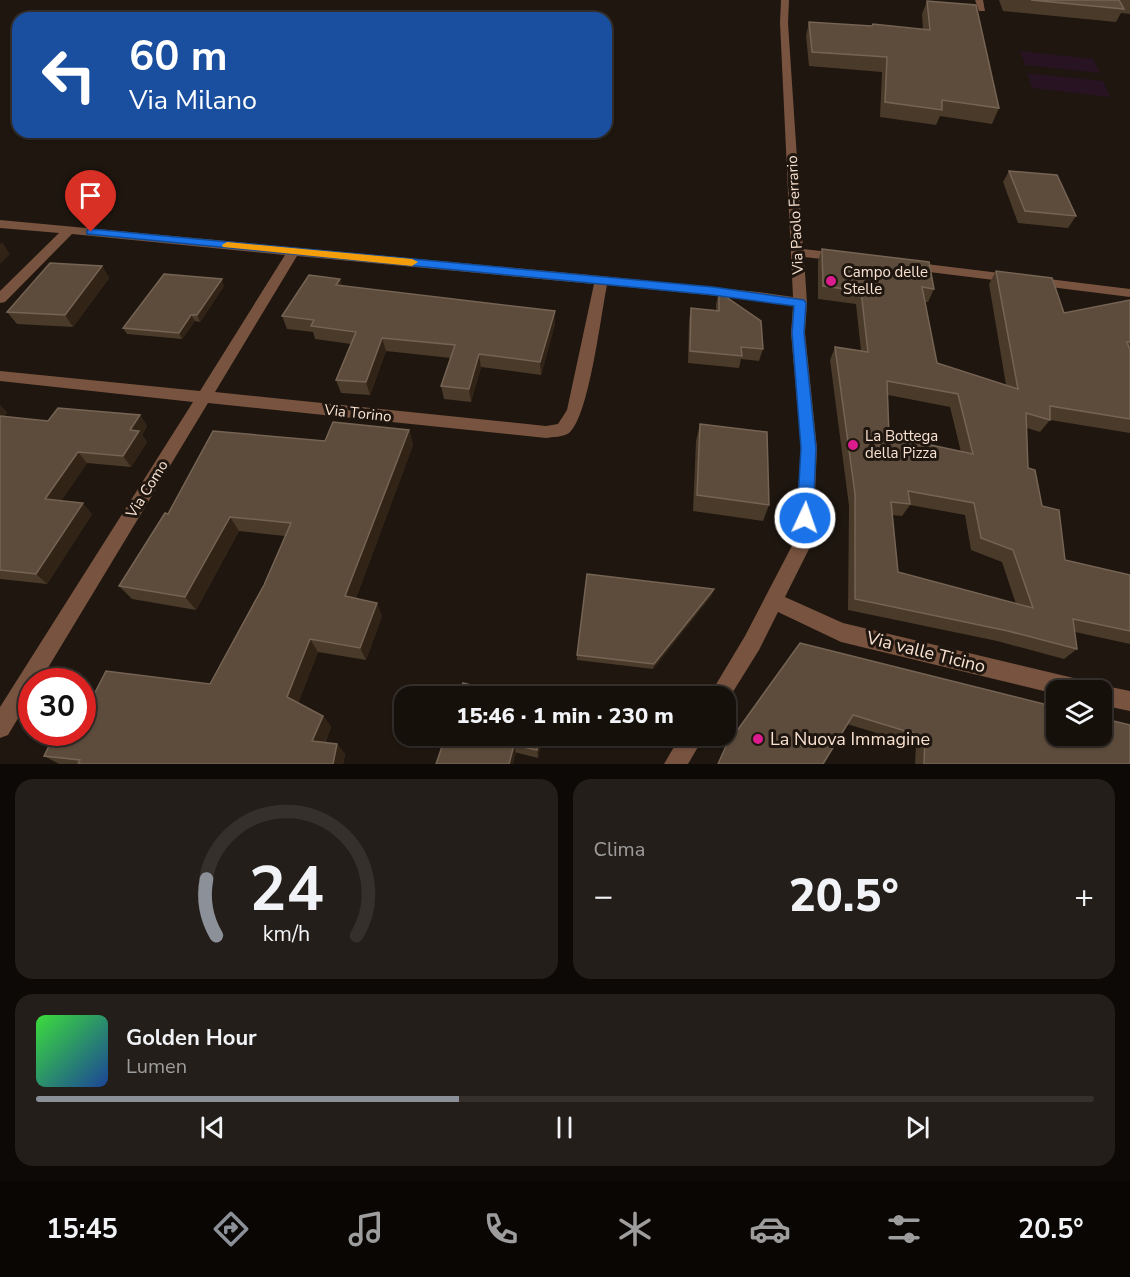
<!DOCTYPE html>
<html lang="it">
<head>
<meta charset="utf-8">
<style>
	body { margin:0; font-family:"Nunito Sans",sans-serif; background:#231e19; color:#f1f3f6; height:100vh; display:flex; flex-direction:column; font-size:22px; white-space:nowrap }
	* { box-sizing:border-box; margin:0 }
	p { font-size:20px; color:#9e9d9d }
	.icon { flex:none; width:33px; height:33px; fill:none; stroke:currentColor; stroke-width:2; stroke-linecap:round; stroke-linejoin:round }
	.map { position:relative; height:764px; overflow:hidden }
	.side { display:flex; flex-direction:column; gap:15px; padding:15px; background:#0c0906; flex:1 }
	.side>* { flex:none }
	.guide { position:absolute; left:12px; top:12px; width:600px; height:126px; border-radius:18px; box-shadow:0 2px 4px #0004,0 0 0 2px #35302c; background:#1a4fa0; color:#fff; overflow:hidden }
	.buttons { position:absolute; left:1046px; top:680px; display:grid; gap:12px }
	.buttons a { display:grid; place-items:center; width:66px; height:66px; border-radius:12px; background:#16100b; box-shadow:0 2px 4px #0004,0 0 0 2px #35302c; font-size:30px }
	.speed { position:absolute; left:18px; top:668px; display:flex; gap:12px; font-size:30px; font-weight:700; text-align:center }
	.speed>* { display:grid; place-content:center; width:78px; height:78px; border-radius:50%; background:#16100b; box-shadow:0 2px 4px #0004,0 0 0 2px #35302c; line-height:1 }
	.speed .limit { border:9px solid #d22; background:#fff; color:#111 }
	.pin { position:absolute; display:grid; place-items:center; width:51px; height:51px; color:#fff; margin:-62px -26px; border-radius:50% 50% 50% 0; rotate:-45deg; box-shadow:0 0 6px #0007 }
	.pin .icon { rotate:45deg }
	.me { position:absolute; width:66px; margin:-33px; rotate:3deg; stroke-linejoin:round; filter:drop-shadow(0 0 4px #0008) }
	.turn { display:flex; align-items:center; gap:21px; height:126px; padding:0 18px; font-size:27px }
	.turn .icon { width:78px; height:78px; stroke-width:2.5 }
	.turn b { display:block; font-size:42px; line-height:51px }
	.big { font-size:45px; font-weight:800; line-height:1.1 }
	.side .card { flex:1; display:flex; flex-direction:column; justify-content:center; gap:9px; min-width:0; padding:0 21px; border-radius:18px; background:#231e19 }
	.side .dial { align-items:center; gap:0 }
	.dial svg { height:156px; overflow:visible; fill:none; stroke:#35302c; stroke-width:7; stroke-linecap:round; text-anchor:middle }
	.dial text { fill:#f1f3f6; stroke:none }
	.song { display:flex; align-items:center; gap:18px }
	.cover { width:72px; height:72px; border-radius:9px; background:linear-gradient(135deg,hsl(120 70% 55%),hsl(220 70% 35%)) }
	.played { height:6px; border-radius:3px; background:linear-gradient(90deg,#8c9099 40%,#35302c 40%) }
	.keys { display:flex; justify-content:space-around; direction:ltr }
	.heat { display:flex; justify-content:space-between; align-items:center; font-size:33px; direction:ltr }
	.side .tiles { flex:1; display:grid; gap:15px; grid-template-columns:1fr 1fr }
	.card:last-child { grid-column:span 2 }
	.trip { position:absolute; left:394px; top:686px; width:342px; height:60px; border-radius:18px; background:#16100b; box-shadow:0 2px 4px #0004,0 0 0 2px #35302c; font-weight:800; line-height:60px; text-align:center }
	.tabs { display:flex; height:96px; justify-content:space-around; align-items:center; background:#090604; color:#9e9d9d }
	.tabs .icon { width:42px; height:42px }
	.tabs .active { color:#8c9099 }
	.tabs b { font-size:27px; color:#f1f3f6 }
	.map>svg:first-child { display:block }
</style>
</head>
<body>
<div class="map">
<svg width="1130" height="764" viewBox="0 0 1130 764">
	<rect width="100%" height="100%" fill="#1e160f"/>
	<g fill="#271322">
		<path d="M1020,51L1093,59L1100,73L1025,65Z"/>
		<path d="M1027,73L1103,81L1110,97L1032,88Z"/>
	</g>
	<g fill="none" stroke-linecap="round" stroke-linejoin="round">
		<g fill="#78533f" fill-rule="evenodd">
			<path d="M781,0H789L788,23L803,249L839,253L845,257L839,261L804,257L807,303L805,333L817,448L813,541L785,597L843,623L1082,680L1089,683L1092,690H1056V694L841,642L778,612L759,650L726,703V696H709L745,636L795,540L801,448L791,333L793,306L758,300L607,285C601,314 589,417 569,433C564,437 552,437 546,438L208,403L40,681H32V695L8,735L0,738V707L193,402L0,381V371L200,391L285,255L72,234L5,302L0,303V291L59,233L0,228V220L601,276L758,292L793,297L780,23ZM297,256L594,284L567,410L558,424L546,426L215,392Z"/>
			<path d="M975,0H983L985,11H979Z"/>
			<path d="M910,262L1130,289V297L905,269L904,266Z"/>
			<path d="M1101,685L1130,691V711L1101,705V690H1093Z"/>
			<path d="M681,735H705L688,764H664Z"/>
		</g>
	</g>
	<g fill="#4a3a2a" fill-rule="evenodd">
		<path d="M999,0H1130V14L1121,13L1116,22L1003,11Z"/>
		<path d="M927,1L999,108L992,124L940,116L936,125L880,117L882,72L809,66L806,36L809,22L923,30L922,14Z"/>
		<path d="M1009,171L1076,216L1068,228L1018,223L1003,182Z"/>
		<path d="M822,249L934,289L928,302H925L937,363L1006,385L989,284L996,271L1064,313L1130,300V433L1050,420L1040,432L1027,428L1028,468L1042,506L1065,560L1130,575V644L1075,632L1077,649L1064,659L997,641L848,610L849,506L830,360L835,347L861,351L856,304L818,299V261ZM888,395L950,407L961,452L889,436ZM910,505L965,515L971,550L1002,562L1016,604L898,572L892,515L902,516Z"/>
		<path d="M102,266L109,278L73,327L17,324L7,312Z"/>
		<path d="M340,279L342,286L555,311V324L541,375L481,367L471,402L444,399L441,386L451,358L386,351L370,395L341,393L336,380L351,344L315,339L313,332L287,329L282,316Z"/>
		<path d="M224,286L200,322L195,321L182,339L127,334L123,328Z"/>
		<path d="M719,292L763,349L759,361L741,359L739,368L688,363L689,320L691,308L716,310V304Z"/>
		<path d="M0,405L7,413L4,416L48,421L140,415L147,426L142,435L147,442L131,467L87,463L61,501L92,514L47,584L0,579Z"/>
		<path d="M700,424L769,505L763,521L693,511L696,441Z"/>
		<path d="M409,430L413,445L356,598L382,616L366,660L318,652L298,703L323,716L331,727L325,743L337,744L345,754L343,764H59L44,756L88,706L210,684L264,585L285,536L239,531L196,610L132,599L119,586L168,514L325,441Z"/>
		<path d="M712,595L653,669L577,660V655Z"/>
		<path d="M800,643L1130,764H915L916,745L847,724L823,764H718L726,746Z"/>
		<path d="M446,735H543L538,758Z"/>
	</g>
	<g fill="#312417">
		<path d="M2,242L10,254L0,264V244Z"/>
		<path d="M102,266L109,278L73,327L65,315Z"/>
		<path d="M222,279L224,286L200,322L197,315Z"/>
		<path d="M340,279L344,292L336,285Z"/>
		<path d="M555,311V324L541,375L540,362Z"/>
		<path d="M191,315L195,321L182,339L179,333Z"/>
		<path d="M382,338L386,351L370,395L366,382Z"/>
		<path d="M479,354L481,367L471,402L469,389Z"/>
		<path d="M0,405L7,413L0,421Z"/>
		<path d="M140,415L147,426L142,435L147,442L131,467L123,456L130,430Z"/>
		<path d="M409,430L413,445L352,609L345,596Z"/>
		<path d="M78,452L87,463L55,510L45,499Z"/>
		<path d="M83,503L92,514L47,584L36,574Z"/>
		<path d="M230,517L239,531L196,610L185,597Z"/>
		<path d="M714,589L712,595L653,669L654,664Z"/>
		<path d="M377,603L382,616L366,660L360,648Z"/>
		<path d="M310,639L318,652L296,708L287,697Z"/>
		<path d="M323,716L331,727L321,751L312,741Z"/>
		<path d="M541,735H543L538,758L537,750Z"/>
		<path d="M337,744L345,754L343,764H333Z"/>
		<path d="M514,745L516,753L513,764H509Z"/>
	</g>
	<g fill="#5d4c3c" stroke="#756353" stroke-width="1.5" fill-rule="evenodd">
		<path d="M1031,0H1119L1124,9Z"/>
		<path d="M927,1L976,5L999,108L942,100V110L885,102L887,57L812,52L809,22L872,26L873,24L930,30Z"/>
		<path d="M1009,171L1057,175L1076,216L1025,211Z"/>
		<path d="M822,249L929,262L934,289L922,287L937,363L1018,389L996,271L1052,278L1064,313L1130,300V342H1127L1130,350V419L1050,406V420L1026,413L1028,468L1035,470L1042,506L1059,510L1065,560L1130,575V631L1073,619L1077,649L1008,631L855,599V494L835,347L868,352L861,291L823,286ZM887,381L958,394L973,454L889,436ZM908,491L974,503L981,538L1013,550L1033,608L898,572L891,502L910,504Z"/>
		<path d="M50,263L102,266L65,315L7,312Z"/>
		<path d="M164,274L222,279L197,315H191L179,333L123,328Z"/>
		<path d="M309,275L340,279L336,285L555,311L540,362L479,354L469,389L441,386L455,345L382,338L366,382L336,380L356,332L311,326L314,320L282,316Z"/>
		<path d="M719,292L761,321L763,349L741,347L742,356L690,351L691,308L719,311Z"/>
		<path d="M58,408L140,415L130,430L139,431L123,456L78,452L45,499L83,503L36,574L0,570V416L48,421Z"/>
		<path d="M333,422L409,430L345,596L377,603L360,648L310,639L287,697L323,716L312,741L337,744L333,764H78L80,760L44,756L56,732H82V705L88,706L106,671L210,684L264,585L291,523L230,517L185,597L119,586L165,513L168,514L213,431L325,441Z"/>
		<path d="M700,424L767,432L769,505L697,495Z"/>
		<path d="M587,574L714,589L654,664L577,655Z"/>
		<path d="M800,643L1056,707V735H1101V718L1130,725V764H924L925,737L853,715L823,764H718L726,746Z"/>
		<path d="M463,683L515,696H458Z"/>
		<path d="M446,735H541L537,750L514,745L509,764H436Z"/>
	</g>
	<path fill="#1a73e8" stroke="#114b97" stroke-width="1.5" d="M91,229L713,287L804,300L806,303L804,333L816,448L813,518L811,523L805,525L800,523L797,518L801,448L792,333L794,306L713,295L87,234V230Z"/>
	<path fill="#f59e0b" d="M227,242L412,259L418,262L412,266L223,247L222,245Z"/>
	<g fill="#dc1b8e" stroke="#1e160f" stroke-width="2">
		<circle cx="831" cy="281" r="6"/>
		<circle cx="853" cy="445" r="6"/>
		<circle cx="758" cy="739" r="6"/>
	</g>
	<g text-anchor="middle" stroke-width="6" stroke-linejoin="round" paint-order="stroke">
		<g font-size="15" fill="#f9e2d1" stroke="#1e160f">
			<text transform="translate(795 215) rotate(-93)" y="5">Via Paolo Ferrario</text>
			<text transform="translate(358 413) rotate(6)" y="5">Via Torino</text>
			<text transform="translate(147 489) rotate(-58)" y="5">Via Como</text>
		</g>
		<g font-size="15" fill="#f9e2d1" stroke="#1e160f" text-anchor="start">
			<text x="843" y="277">Campo delle<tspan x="843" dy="17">Stelle</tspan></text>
			<text x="865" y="441">La Bottega<tspan x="865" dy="17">della Pizza</tspan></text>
		</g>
		<g font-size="18" fill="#f9e2d1" stroke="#1e160f">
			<text transform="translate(926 652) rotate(14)" y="6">Via valle Ticino</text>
		</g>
		<g font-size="18" fill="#f9e2d1" stroke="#1e160f" text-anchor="start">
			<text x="770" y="745">La Nuova Immagine</text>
		</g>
	</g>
</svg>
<div class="buttons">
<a><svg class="icon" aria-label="layers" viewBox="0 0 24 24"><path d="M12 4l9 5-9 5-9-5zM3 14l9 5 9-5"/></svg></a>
</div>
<div class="speed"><div class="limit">30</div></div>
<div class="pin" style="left:91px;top:232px;background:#d93025"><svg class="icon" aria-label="arrive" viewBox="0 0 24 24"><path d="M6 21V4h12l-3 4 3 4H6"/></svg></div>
<svg class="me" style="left:805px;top:518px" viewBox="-20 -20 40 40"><circle r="17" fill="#1a73e8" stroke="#fff" stroke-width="3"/><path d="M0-11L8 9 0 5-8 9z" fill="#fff"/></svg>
<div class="trip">15:46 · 1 min · 230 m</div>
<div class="guide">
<div class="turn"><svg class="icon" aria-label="left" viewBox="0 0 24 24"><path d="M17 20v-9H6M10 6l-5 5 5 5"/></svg><div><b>60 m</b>Via Milano</div></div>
</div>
</div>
<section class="side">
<div class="tiles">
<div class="card dial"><svg viewBox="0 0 100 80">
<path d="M14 69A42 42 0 1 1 86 69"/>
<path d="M14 69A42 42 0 0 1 9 40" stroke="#8c9099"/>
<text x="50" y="56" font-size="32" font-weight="700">24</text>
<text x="50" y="72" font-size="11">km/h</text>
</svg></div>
<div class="card"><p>Clima</p>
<div class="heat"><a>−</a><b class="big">20.5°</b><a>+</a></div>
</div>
<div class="card">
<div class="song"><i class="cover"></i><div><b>Golden Hour</b><p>Lumen</p></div></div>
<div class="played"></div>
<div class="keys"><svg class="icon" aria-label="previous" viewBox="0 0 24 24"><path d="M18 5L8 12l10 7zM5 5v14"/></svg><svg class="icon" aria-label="pause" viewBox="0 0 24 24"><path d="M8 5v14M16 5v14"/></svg><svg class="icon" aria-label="next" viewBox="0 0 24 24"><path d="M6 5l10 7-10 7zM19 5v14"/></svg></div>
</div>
</div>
</section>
<nav class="tabs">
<b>15:45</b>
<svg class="icon active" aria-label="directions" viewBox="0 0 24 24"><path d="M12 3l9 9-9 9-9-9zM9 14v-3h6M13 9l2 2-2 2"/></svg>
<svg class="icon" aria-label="music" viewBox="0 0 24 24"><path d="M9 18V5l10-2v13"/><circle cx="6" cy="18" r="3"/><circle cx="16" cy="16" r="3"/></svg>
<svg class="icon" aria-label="phone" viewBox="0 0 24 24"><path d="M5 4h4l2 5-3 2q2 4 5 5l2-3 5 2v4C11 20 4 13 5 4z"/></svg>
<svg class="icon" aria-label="climate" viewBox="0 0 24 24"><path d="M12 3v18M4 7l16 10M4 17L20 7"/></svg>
<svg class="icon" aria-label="car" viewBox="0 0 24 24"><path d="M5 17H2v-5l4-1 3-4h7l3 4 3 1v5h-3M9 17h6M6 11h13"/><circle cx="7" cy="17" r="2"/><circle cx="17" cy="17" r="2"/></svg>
<svg class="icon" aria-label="filters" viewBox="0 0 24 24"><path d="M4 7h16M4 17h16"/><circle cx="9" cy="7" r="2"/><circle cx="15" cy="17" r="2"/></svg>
<b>20.5°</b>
</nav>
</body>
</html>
